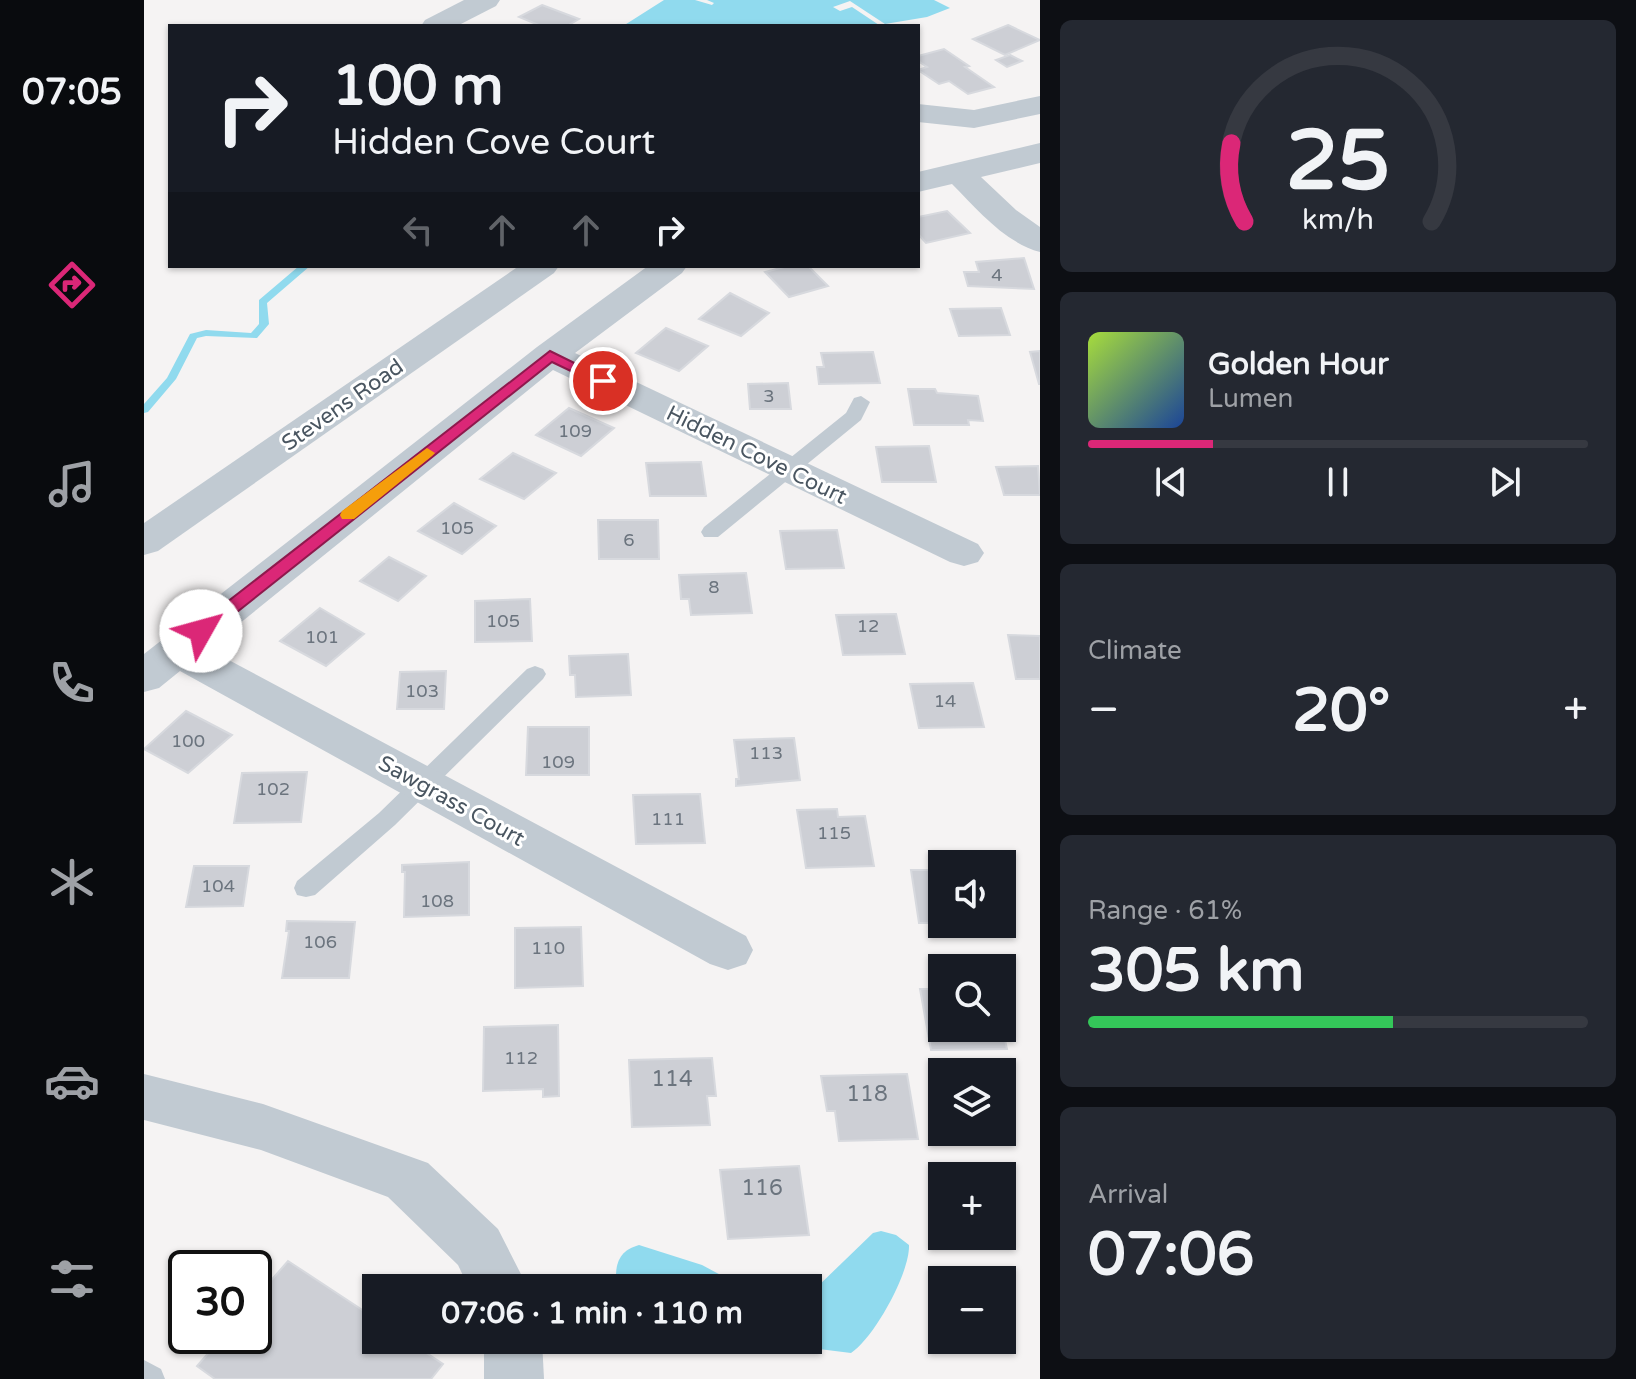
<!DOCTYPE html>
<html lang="en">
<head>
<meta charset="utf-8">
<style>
	body { margin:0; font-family:"Varela Round",sans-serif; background:#242831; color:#f1f3f6; height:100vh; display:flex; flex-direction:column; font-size:30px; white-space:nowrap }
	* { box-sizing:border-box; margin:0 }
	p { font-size:26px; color:#9ea1a6 }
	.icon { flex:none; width:44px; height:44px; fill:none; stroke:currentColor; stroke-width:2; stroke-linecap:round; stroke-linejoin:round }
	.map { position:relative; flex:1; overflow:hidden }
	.drawer { display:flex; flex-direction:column; gap:20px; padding:20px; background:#0d0f14; width:596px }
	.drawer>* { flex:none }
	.hud { position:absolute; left:24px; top:24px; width:752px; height:244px; border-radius:0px; box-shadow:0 2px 6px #0004; background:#171b24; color:#f1f3f6; overflow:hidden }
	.tools { position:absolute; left:784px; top:850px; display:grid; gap:16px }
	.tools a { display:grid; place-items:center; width:88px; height:88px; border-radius:0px; background:#171b24; box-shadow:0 2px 6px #0004; font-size:40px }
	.speed { position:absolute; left:24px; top:1250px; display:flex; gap:16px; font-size:40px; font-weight:700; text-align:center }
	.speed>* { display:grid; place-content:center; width:104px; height:104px; border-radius:50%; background:#171b24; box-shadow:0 2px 6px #0004; line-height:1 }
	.speed .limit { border:4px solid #111; border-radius:12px; background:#fff; color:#111 }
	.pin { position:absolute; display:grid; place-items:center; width:68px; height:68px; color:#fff; margin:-34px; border:4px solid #fff; border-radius:50%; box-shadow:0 2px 8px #0007 }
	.me { position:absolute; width:88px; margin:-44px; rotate:52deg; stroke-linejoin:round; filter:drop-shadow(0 0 6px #0008) }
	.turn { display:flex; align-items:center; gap:28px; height:168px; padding:0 32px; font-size:36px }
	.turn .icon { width:104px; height:104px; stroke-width:2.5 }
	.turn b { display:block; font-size:56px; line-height:68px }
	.lanes { display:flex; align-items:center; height:76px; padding:0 32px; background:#0003; justify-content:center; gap:40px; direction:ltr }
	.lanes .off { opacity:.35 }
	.big { font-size:60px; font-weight:700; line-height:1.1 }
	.drawer .tile { flex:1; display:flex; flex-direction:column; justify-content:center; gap:12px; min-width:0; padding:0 28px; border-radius:12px; background:#242831 }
	.drawer .dial { align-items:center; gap:0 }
	.dial svg { height:208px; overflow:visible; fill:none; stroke:#363941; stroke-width:7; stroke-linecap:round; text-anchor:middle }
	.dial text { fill:#f1f3f6; stroke:none }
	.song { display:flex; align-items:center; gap:24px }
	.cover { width:96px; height:96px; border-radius:12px; background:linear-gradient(135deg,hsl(80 70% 55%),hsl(220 70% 35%)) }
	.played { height:8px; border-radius:4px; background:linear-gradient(90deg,#db2777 25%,#363941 25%) }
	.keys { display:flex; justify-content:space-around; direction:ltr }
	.heat { display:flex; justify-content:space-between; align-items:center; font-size:44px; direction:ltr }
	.charge { height:12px; border-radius:6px; background:linear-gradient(90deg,#34c759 61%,#363941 0) }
	.trip { position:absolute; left:218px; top:1274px; width:460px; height:80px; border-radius:0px; background:#171b24; box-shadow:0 2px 6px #0004; font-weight:700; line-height:80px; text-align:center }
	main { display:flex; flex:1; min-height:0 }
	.dock { display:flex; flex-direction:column; width:144px; justify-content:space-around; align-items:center; background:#090b0e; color:#9ea1a6 }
	.dock .icon { width:56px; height:56px }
	.dock .selected { color:#db2777 }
	.dock b { font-size:36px; color:#f1f3f6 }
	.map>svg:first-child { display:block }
</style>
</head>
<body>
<main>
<nav class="dock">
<b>07:05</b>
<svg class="icon selected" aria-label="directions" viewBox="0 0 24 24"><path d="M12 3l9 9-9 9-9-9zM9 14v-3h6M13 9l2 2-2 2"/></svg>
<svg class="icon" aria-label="music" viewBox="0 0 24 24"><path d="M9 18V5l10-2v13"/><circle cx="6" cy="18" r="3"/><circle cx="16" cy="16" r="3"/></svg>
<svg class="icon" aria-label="phone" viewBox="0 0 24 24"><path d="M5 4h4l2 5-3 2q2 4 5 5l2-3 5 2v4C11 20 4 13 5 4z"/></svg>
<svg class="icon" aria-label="climate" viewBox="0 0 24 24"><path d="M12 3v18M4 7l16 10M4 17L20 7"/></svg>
<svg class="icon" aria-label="car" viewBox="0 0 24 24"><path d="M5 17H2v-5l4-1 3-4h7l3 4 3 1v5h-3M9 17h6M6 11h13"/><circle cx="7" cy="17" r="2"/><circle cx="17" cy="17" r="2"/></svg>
<svg class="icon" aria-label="filters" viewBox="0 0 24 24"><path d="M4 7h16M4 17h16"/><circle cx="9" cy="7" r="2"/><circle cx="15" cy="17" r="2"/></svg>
</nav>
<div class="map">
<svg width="896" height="1379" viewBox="0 0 896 1379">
	<rect width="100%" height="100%" fill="#f5f3f3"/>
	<g fill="#90daee">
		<path d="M520,0H551L568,5L570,3L563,0H790L806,8L783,17L741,24L706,1L689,7L696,11L708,7L735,25L731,26H479Z"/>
		<path d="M737,1231L752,1235L765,1245C766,1273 730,1338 707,1353L659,1347L643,1340H664V1292L671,1289L729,1233Z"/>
		<path d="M495,1245L558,1265L601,1288H473C470,1267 473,1251 495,1245Z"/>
	</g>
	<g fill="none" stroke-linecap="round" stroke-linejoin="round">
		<path fill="#90daee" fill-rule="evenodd" d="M155,266H166L123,303L125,324L113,338L62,336L53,338L32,379L4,412L0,413V404L23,378L46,334L62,330L107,333L115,324V300Z"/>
	</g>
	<g fill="#cdcfd5" stroke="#d7d9de" stroke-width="2">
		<path d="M398,5L435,19L423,26H397L375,17Z"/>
		<path d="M864,25L896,40L861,55L829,39Z"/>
		<path d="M800,49L825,66L821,67L850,87L824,94L805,81L795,84L774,70L783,67L774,61V56Z"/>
		<path d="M866,55L878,61L863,67L852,60Z"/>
		<path d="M803,211L826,233L782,243L774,234V217Z"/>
		<path d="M880,258L890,289L824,286L820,272H835L832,262Z"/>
		<path d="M644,266H664L684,286L645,297L621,272Z"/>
		<path d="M586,293L625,313L597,336L555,319Z"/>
		<path d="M857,308L866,335L815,336L806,309Z"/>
		<path d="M522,328L564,346L535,371L492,353Z"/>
		<path d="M896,351V384H895L886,352Z"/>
		<path d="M729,352L736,383L675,384L673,367H680L677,353Z"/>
		<path d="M644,383L647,409H606L604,384Z"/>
		<path d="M764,389H791L793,393L834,396L839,421L824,420L825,425H770Z"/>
		<path d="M425,408L470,428L437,456L392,435Z"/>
		<path d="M785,446L792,482H738L732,447Z"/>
		<path d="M369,453L412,473L380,499L336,479Z"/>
		<path d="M557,462L562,496H506L502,463Z"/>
		<path d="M894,466L896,495H860L852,467Z"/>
		<path d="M310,503L352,526L318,554L274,531Z"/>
		<path d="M454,520H514L515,559H455Z"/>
		<path d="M693,530L700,568L642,569L636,531Z"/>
		<path d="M245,557L282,576L254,601L216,581Z"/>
		<path d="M602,573L608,613L547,615L545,599H537L535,575Z"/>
		<path d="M386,599L388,641L331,642V601Z"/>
		<path d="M176,608L220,634L182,666L136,641Z"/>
		<path d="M752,614L761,654L699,655L692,615Z"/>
		<path d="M864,635L896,636V679H872Z"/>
		<path d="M484,654L487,695L432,697L431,675H426L425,656Z"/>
		<path d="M302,671L300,709H253L256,672Z"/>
		<path d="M829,683L840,727L775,728L766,684Z"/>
		<path d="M42,711L88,735L44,773L0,749Z"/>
		<path d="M384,727H445V775H382Z"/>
		<path d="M650,738L656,780L592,786V779H595L590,740Z"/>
		<path d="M163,772L157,822L90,823L98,773Z"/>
		<path d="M556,794L561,843L492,844L489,795Z"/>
		<path d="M693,809L694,817L721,816L730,866L662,868L653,810Z"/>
		<path d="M325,862V915L260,917L261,872H258V865Z"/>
		<path d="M50,866H105L99,906L42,907Z"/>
		<path d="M767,870H798V923H775Z"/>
		<path d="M143,921L211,922L205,978H138L145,931H142Z"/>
		<path d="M437,927L439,986L371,988V928Z"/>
		<path d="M776,989H798V1028L858,1026L863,1049L787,1050Z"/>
		<path d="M414,1025L415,1096L399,1097V1089L339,1091L340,1027Z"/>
		<path d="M568,1058L572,1096H563L566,1125L488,1127L485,1060Z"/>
		<path d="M763,1074L774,1139L695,1141L691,1111H683L677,1076Z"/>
		<path d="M655,1166L665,1235L584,1239L576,1170Z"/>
		<path d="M144,1261L232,1319V1340H263L299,1364L287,1379H71L53,1366L79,1336H110V1300Z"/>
	</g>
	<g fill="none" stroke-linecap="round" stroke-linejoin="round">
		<g fill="#c1cad2" fill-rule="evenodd">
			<path d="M717,396L726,402L717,420L574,537H560L557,532L560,527L702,413L710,398Z"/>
			<path d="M391,666L399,669L402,674L399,679L251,825L171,895L162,897L153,895L150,888L153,881L235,813L383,669Z"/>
			<path d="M0,1360L17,1369L21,1379H0Z"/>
		</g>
		<g fill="#c1cad2" fill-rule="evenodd">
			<path d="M320,0H356L352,6L313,26H277L281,20Z"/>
			<path d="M896,96V114L830,128L774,122V104L830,110Z"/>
			<path d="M896,143V163L837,177L872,210L896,227V252C861,243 833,209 808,184L774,192V172Z"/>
			<path d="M375,266H415L410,273L14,551L0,555V523Z"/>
			<path d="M504,266H543L538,273L431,353L834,544L840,553L834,562L820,566L806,562L409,370L64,649L602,936L609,950L602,964L584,970L566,964L36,671L15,688L0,692V654L393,347Z"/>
			<path d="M0,1074L119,1104L284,1163L354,1229L384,1288H325L314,1265L244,1197L117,1150L0,1120Z"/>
			<path d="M340,1340H398L400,1379H340Z"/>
		</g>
	</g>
	<path fill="#db2777" stroke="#8e194d" stroke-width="2" d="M406,351L467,381L459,385L454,384L408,362L64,635H51L49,631L51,627Z"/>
	<path fill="#f59e0b" d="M283,448L291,453L288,456L210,519H198L196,515L198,511Z"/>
	<g text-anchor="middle" stroke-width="6" stroke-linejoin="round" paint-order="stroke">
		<g font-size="18" fill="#6b747e">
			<text x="853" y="281">4</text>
			<text x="625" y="402">3</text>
			<text x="431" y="437">109</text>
			<text x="313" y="534">105</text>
			<text x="485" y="546">6</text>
			<text x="570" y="593">8</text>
			<text x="359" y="627">105</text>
			<text x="724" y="632">12</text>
			<text x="178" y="643">101</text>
			<text x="278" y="697">103</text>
			<text x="801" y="707">14</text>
			<text x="44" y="747">100</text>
			<text x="622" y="759">113</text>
			<text x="414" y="768">109</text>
			<text x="129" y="795">102</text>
			<text x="524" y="825">111</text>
			<text x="690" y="839">115</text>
			<text x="74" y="892">104</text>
			<text x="293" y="907">108</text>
			<text x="176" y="948">106</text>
			<text x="404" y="954">110</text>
			<text x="377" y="1064">112</text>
		</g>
		<g font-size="22" fill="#4a5661" stroke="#fff">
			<text transform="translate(198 404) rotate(-35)" y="8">Stevens Road</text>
			<text transform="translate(613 454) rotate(26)" y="8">Hidden Cove Court</text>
			<text transform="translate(308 800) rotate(29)" y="8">Sawgrass Court</text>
		</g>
		<g font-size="22" fill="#6b747e">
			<text x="528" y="1086">114</text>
			<text x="723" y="1101">118</text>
			<text x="618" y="1195">116</text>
		</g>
	</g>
</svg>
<div class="tools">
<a><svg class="icon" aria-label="sound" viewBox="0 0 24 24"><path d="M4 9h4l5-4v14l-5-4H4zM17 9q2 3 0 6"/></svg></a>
<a><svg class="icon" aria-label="search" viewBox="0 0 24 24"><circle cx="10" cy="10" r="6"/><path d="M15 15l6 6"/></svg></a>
<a><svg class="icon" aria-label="layers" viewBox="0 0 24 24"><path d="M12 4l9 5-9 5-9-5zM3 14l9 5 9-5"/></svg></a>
<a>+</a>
<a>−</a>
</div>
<div class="speed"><div class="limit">30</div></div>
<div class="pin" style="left:459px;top:381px;background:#d93025"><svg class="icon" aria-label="arrive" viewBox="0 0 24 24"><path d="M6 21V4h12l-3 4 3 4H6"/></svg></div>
<svg class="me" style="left:57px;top:631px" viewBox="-20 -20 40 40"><circle r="19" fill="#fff"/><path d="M0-13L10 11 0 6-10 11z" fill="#db2777"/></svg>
<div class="trip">07:06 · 1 min · 110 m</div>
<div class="hud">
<div class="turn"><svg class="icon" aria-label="right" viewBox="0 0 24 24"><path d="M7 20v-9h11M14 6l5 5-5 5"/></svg><div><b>100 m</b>Hidden Cove Court</div></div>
<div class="lanes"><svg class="icon off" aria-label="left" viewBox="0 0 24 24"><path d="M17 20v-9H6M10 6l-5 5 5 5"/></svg><svg class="icon off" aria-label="ahead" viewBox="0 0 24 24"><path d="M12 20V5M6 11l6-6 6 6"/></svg><svg class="icon off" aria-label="ahead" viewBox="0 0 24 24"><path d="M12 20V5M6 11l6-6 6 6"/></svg><svg class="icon" aria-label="right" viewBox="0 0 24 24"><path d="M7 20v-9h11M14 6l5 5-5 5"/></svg></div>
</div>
</div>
<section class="drawer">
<div class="tile dial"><svg viewBox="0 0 100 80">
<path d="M14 69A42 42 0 1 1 86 69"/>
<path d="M14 69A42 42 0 0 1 9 39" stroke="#db2777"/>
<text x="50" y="56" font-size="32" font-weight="700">25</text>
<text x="50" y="72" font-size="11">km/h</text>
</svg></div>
<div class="tile">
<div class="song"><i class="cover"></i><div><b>Golden Hour</b><p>Lumen</p></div></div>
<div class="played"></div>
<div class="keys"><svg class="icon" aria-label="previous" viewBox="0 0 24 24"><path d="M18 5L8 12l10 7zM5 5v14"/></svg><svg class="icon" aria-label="pause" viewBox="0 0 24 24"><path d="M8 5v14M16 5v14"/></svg><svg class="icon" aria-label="next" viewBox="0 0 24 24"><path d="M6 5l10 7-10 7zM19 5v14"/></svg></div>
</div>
<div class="tile"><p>Climate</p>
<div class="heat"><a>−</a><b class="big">20°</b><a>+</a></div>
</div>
<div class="tile"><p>Range · 61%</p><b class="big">305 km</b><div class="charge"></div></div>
<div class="tile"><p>Arrival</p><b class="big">07:06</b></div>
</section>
</main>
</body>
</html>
